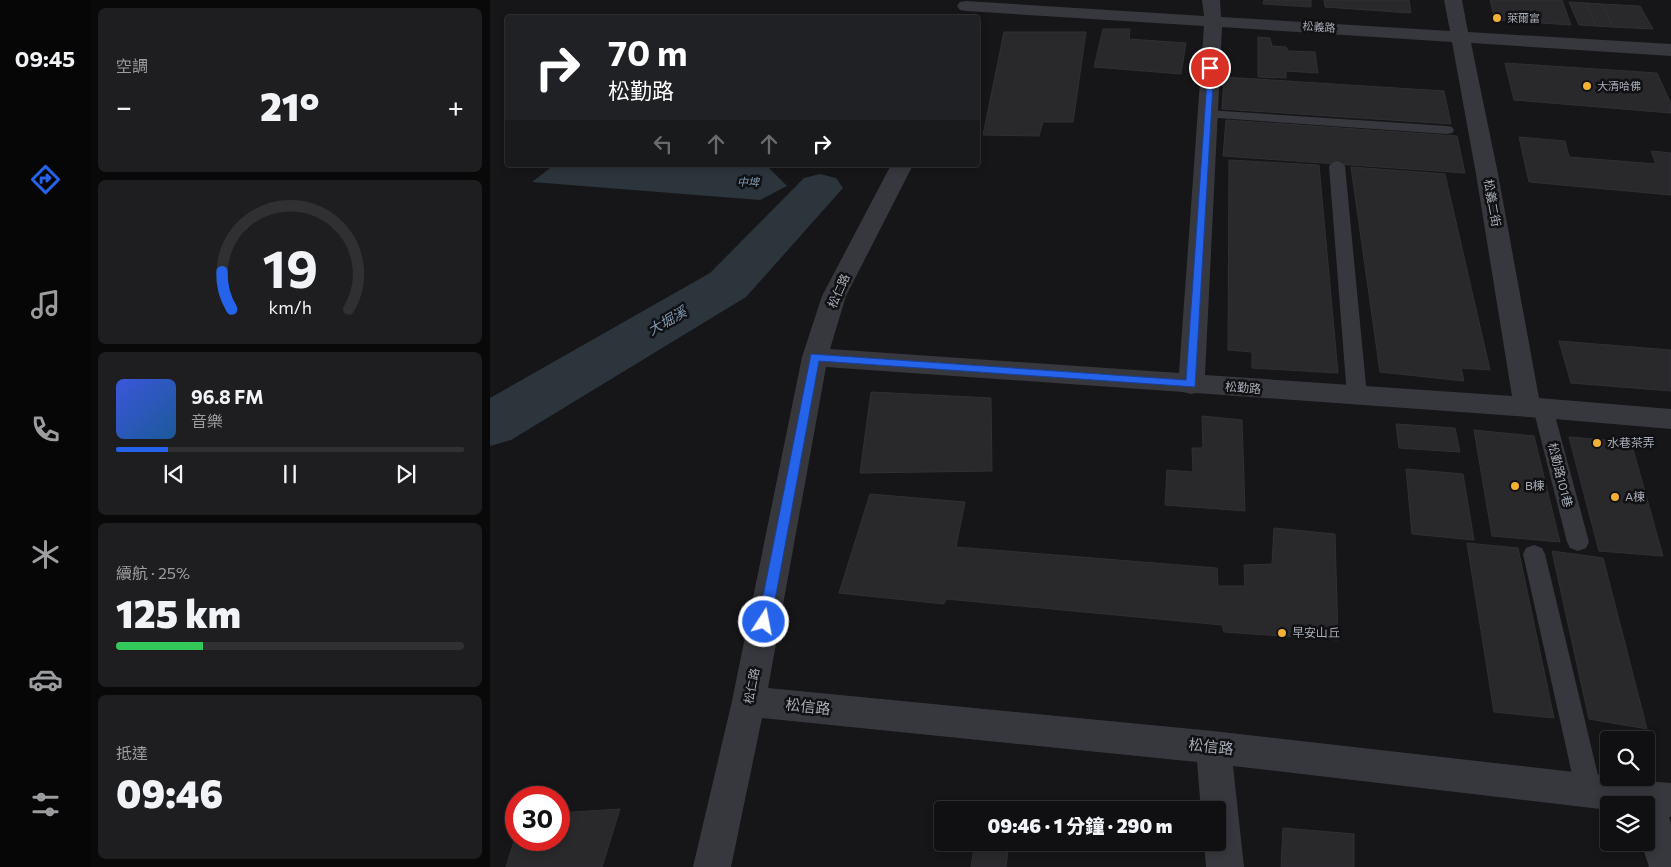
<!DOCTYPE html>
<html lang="zh-TW">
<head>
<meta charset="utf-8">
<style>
	body { margin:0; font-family:Commissioner,"Noto Sans TC",sans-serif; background:#1e1e20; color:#f1f3f6; height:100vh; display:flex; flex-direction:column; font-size:19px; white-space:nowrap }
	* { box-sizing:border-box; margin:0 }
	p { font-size:16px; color:#9c9d9f }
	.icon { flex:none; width:28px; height:28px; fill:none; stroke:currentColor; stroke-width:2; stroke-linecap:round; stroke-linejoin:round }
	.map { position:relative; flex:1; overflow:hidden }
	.side { display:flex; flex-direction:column; gap:8px; padding:8px; background:#09090a; width:400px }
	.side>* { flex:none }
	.top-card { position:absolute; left:15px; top:15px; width:475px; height:152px; border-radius:5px; box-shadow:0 2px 8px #0003,0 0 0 1px #303032; background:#202124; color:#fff; overflow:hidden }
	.tools { position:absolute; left:1110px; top:731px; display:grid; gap:10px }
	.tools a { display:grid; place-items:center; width:55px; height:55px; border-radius:5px; background:#101012; box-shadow:0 2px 8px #0003,0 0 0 1px #303032; font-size:25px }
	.speed { position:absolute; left:15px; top:786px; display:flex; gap:10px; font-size:25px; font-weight:700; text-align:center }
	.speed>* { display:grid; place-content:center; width:65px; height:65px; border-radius:50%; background:#101012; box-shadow:0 2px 8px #0003,0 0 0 1px #303032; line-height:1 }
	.speed .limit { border:8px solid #d22; background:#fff; color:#111 }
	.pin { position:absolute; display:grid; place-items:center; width:42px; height:42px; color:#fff; margin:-21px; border:2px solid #fff; border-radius:50%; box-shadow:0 1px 5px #0007 }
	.me { position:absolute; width:55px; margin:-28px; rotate:11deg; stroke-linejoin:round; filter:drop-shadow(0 0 4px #0008) }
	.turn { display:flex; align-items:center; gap:18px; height:105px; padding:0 20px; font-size:22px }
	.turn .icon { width:65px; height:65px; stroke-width:2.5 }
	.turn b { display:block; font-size:35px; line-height:42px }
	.lanes { display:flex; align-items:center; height:48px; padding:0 20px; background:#0003; justify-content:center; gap:25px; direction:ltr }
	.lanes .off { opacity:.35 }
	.big { font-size:38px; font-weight:800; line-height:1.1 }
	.side .card { flex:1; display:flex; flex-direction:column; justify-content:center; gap:8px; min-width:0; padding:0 18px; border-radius:8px; background:#1e1e20 }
	.side .dial { align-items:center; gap:0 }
	.dial svg { height:130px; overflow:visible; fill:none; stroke:#303032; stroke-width:7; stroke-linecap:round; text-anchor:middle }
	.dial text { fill:#f1f3f6; stroke:none }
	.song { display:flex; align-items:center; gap:15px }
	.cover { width:60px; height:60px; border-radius:8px; background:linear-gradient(135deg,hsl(230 70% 55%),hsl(210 70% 35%)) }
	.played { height:5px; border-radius:2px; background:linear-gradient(90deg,#2563eb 15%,#303032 15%) }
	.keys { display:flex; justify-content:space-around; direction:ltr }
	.heat { display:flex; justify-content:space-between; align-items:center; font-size:28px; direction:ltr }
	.charge { height:8px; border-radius:4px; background:linear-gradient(90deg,#34c759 25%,#303032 0) }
	.trip { position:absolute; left:444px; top:801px; width:292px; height:50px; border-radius:5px; background:#101012; box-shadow:0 2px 8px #0003,0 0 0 1px #303032; font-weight:800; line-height:50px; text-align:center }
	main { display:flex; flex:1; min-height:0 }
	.dock { display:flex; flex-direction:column; width:90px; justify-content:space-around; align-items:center; background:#060607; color:#9c9d9f }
	.dock .icon { width:35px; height:35px }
	.dock .active { color:#2563eb }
	.dock b { font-size:22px; color:#f1f3f6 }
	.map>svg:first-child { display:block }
</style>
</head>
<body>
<main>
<nav class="dock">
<b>09:45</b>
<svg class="icon active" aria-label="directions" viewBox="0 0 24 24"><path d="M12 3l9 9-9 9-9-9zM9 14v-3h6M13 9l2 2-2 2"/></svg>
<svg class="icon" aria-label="music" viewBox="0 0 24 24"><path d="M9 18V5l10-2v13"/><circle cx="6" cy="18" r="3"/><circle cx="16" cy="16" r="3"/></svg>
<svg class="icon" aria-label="phone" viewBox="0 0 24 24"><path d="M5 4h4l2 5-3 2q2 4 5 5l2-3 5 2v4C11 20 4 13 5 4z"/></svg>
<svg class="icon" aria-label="climate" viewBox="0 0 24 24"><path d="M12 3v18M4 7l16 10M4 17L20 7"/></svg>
<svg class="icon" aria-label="car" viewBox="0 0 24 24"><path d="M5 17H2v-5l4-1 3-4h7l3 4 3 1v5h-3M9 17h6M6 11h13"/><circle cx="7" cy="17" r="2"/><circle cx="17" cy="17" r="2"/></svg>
<svg class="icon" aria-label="filters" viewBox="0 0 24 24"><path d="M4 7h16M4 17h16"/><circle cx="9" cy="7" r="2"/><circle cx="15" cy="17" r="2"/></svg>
</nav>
<section class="side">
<div class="card"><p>空調</p>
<div class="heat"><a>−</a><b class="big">21°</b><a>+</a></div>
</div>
<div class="card dial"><svg viewBox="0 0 100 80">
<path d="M14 69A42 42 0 1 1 86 69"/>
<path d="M14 69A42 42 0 0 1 8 46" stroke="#2563eb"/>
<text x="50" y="56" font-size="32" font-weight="700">19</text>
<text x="50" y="72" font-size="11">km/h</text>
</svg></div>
<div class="card">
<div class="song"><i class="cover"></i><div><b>96.8 FM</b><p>音樂</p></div></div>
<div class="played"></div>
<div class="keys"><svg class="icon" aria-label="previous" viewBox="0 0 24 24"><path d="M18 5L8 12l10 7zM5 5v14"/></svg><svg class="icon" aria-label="pause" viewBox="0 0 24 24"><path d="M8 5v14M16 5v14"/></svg><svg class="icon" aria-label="next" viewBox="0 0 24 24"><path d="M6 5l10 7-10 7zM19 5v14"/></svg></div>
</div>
<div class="card"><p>續航 · 25%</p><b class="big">125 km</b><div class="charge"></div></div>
<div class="card"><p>抵達</p><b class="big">09:46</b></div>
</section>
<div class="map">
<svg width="1181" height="867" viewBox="0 0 1181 867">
	<rect width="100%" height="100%" fill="#161618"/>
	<path fill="#2c353c" d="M64,165H276L297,186L270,200L42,182Z"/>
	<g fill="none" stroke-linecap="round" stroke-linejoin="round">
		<path fill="#2c353c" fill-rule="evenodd" d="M330,174L346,178L353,188L256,297L21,440L0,446V398L220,273L314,178Z"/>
	</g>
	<g fill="#29292c" stroke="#303034">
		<path d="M774,0H821V7L773,4Z"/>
		<path d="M834,0H919L921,13L835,7Z"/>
		<path d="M1000,0H1072L1081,25L1005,20Z"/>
		<path d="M1079,2L1096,3L1106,26L1089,25Z"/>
		<path d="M1096,3L1112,4L1123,27L1106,26Z"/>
		<path d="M1112,4L1150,6L1163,29L1123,27Z"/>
		<path d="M613,29H640L639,39L696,43L691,74L604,67Z"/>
		<path d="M514,32H596L583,122H553L549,136L493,135Z"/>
		<path d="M768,37L780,38L782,46L796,47L798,51L825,52L828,73L796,71V78L768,77Z"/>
		<path d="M1015,63L1167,73L1181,104V113L1024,100Z"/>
		<path d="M734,77L954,91L961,124L732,109Z"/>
		<path d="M736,120L967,136L975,173L733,156Z"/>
		<path d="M1029,137L1075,141L1079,157L1166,164L1161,151L1181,153V195L1039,182Z"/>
		<path d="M739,160L829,165L848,373L762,368V352L738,350Z"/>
		<path d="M861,167L955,174L1000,370L971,368L974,381L890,372Z"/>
		<path d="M1069,341L1181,350V391L1081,383Z"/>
		<path d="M381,392L501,398L502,471L370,473Z"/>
		<path d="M712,416L752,420L755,511L675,505L677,470L703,472L702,448H713Z"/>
		<path d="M906,424L965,428L970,452L909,448Z"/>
		<path d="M984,430L1044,436L1070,542L1002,536Z"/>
		<path d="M1079,437L1141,442L1173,556L1109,551Z"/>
		<path d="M916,469L973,474L984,540L922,534Z"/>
		<path d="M380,494L475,502L466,547L727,568L728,586H755L754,565L782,564L784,528L845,534L848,640L734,632L732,625L456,599L454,604L349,593Z"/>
		<path d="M977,543L1028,548L1064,718L1004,712Z"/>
		<path d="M1062,551L1113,558L1157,729L1099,719Z"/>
		<path d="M130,809L112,867H16L26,835V840H69V813Z"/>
		<path d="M793,828L864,834V867H791Z"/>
		<path d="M485,842H519L516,867H481Z"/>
	</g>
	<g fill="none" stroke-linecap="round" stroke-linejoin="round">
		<g fill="#37383d" fill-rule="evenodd">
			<path d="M718,110L957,126L962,127L964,130L962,133L957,134L713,117L711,114L713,111Z"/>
			<path d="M847,161L852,163L855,166L877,396L874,401L867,403L860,401L857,396L839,166L842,163Z"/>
			<path d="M1053,401L1060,403L1063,408L1099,542L1096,548L1088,551L1080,548L1077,542L1043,408L1046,403Z"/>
			<path d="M1044,545L1052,548L1055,554L1112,792L1108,801L1099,805L1090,801L1086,792L1033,554L1036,548Z"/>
		</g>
		<path fill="#37383d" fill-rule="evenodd" d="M712,0H730L731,17L960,31L954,0H972L978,32L1181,44V56L981,43L1008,174L1049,398L1181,409V429L1053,418L706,393L701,394L693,392L336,367L278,688L723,731L1119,776V778L1181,783V817H1179L1181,823V867H1159L1151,842H1156V805H1119V810L743,766L754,867H716L714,842H728V810H711L707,762L272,718L241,867H203L242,701L312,357L332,296L401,165H423L356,296L340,349L689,373L714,26L476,11L470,10L467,6L470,2L476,1L714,16ZM732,27L962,42L986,174L1022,396L715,375Z"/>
	</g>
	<path fill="#2563eb" stroke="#184099" d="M718,66L724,68L705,387L329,361L281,622L279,626L274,628L270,626L268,622L321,354L696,380Z"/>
	<g fill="#f2b134" stroke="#111113" stroke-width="2">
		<circle cx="1007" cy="18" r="5"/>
		<circle cx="1097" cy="86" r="5"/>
		<circle cx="1107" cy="443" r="5"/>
		<circle cx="1025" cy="486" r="5"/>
		<circle cx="1125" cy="497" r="5"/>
		<circle cx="792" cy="633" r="5"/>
	</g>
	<g text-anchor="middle" stroke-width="5" stroke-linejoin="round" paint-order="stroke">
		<g font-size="11" fill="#a8adb8" stroke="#111113" text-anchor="start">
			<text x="1017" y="22">萊爾富</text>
			<text x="1107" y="90">大清哈佛</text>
		</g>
		<g font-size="11" fill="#a8adb8" stroke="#111113">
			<text transform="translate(829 27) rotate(4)" y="4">松義路</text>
		</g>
		<g font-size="11" font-style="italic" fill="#7f9bb3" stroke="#111113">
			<text x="258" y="186">中埤</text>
		</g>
		<g font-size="12" fill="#a8adb8" stroke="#111113">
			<text transform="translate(1002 203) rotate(80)" y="4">松義二街</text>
			<text transform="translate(349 291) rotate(-66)" y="4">松仁路</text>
			<text transform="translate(753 388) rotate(4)" y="4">松勤路</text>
			<text transform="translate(1070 475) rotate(76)" y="4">松勤路101巷</text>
			<text transform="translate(262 686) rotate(-79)" y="4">松仁路</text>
		</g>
		<g font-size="12" fill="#a8adb8" stroke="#111113" text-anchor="start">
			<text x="1117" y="447">水巷茶弄</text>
			<text x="1035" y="490">B棟</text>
			<text x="1135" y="501">A棟</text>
			<text x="802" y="637">早安山丘</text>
		</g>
		<g font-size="14" font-style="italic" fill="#7f9bb3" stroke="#111113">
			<text transform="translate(177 321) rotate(-30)" y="5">大堀溪</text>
		</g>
		<g font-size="15" fill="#a8adb8" stroke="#111113">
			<text transform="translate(318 707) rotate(6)" y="5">松信路</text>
			<text transform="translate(721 747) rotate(6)" y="5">松信路</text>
		</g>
	</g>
</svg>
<div class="tools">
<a><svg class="icon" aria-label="search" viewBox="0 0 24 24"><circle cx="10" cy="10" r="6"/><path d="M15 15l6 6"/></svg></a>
<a><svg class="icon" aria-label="layers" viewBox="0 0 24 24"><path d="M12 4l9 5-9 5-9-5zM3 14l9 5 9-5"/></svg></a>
</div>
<div class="speed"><div class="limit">30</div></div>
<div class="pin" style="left:720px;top:68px;background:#d93025"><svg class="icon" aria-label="arrive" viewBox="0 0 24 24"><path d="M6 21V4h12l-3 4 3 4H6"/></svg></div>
<svg class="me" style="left:274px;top:622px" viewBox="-20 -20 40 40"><circle r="17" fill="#2563eb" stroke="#fff" stroke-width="3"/><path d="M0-11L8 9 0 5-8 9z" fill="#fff"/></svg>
<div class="trip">09:46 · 1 分鐘 · 290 m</div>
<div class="top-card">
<div class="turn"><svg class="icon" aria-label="right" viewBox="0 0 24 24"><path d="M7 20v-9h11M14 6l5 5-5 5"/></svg><div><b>70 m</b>松勤路</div></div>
<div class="lanes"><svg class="icon off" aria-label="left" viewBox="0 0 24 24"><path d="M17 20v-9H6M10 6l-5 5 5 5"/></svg><svg class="icon off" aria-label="ahead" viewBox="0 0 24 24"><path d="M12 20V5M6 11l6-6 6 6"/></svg><svg class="icon off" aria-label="ahead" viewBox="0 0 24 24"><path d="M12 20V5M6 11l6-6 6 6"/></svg><svg class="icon" aria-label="right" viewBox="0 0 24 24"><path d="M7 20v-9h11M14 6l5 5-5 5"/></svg></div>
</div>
</div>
</main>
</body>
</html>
